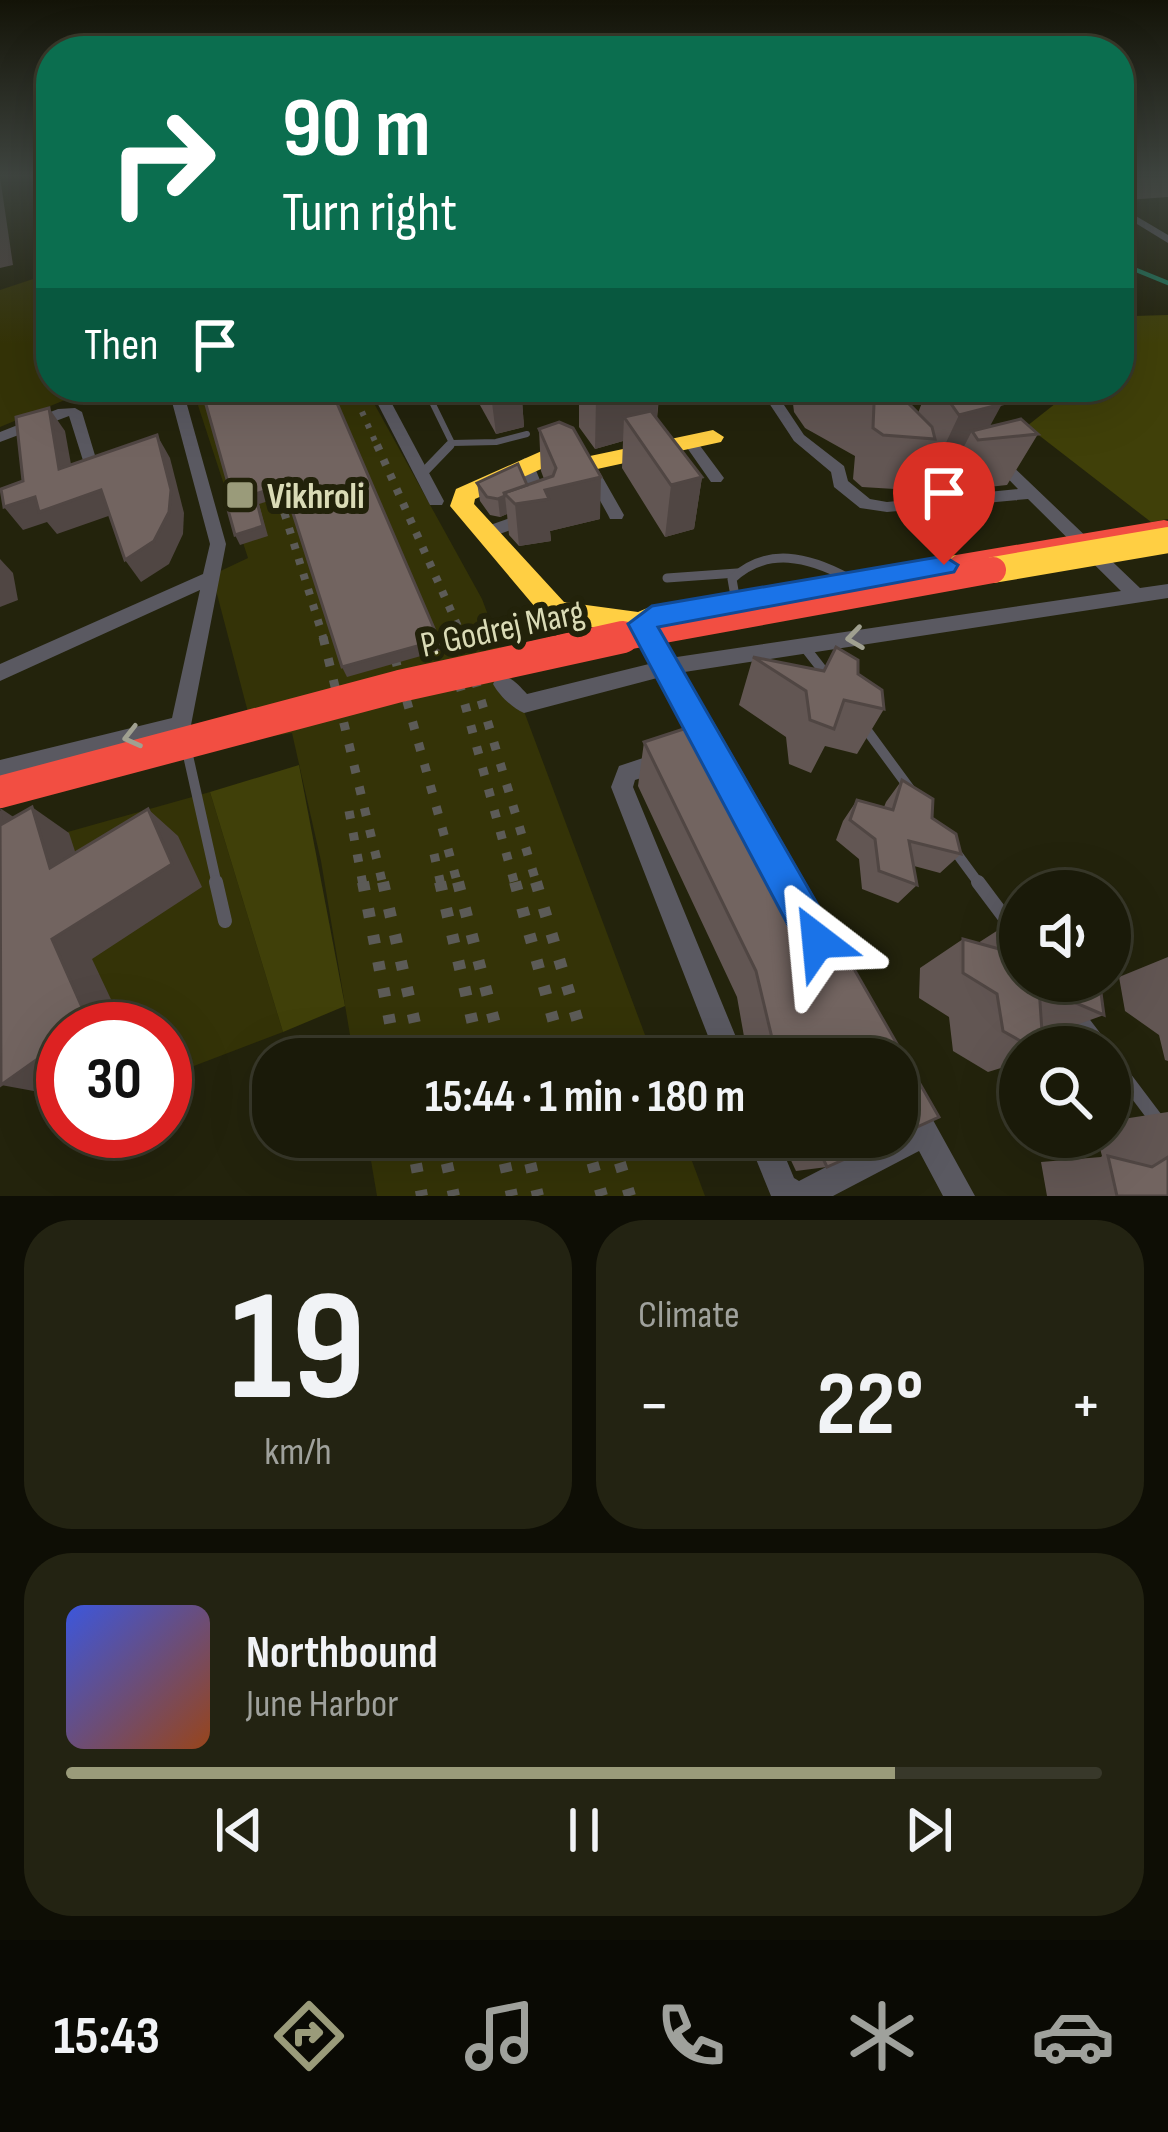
<!DOCTYPE html>
<html lang="en">
<head>
<meta charset="utf-8">
<style>
	body { margin:0; font-family:"Sofia Sans Condensed",sans-serif; background:#232312; color:#f1f3f6; height:100vh; display:flex; flex-direction:column; font-size:45px; white-space:nowrap }
	* { box-sizing:border-box; margin:0 }
	p { font-size:39px; color:#9fa19c }
	.icon { flex:none; width:66px; height:66px; fill:none; stroke:currentColor; stroke-width:2; stroke-linecap:round; stroke-linejoin:round }
	.map { position:relative; height:1196px; overflow:hidden }
	.drawer { display:flex; flex-direction:column; gap:24px; padding:24px; background:#0e0e05; flex:1 }
	.drawer>* { flex:none }
	.guide { position:absolute; left:36px; top:36px; width:1098px; height:366px; border-radius:48px; box-shadow:0 12px 48px #0002,0 0 0 3px #38382a; background:#0b6e4f; color:#fff; overflow:hidden }
	.tools { position:absolute; left:999px; top:870px; display:grid; gap:24px }
	.tools a { display:grid; place-items:center; width:132px; height:132px; border-radius:50%; background:#1a1a09; box-shadow:0 12px 48px #0002,0 0 0 3px #38382a; font-size:60px }
	.speed { position:absolute; left:36px; top:1002px; display:flex; gap:24px; font-size:60px; font-weight:700; text-align:center }
	.speed>* { display:grid; place-content:center; width:156px; height:156px; border-radius:50%; background:#1a1a09; box-shadow:0 12px 48px #0002,0 0 0 3px #38382a; line-height:1 }
	.speed .limit { border:18px solid #d22; background:#fff; color:#111 }
	.pin { position:absolute; display:grid; place-items:center; width:102px; height:102px; color:#fff; margin:-123px -51px; border-radius:50% 50% 50% 0; rotate:-45deg; box-shadow:0 0 12px #0007 }
	.pin .icon { rotate:45deg }
	.me { position:absolute; width:132px; margin:-66px; rotate:331deg; stroke-linejoin:round; filter:drop-shadow(0 0 9px #0008) }
	.turn { display:flex; align-items:center; gap:42px; height:252px; padding:0 48px; font-size:54px }
	.turn .icon { width:156px; height:156px; stroke-width:2.5 }
	.turn b { display:block; font-size:84px; line-height:102px }
	.then { display:flex; align-items:center; height:114px; padding:0 48px; background:#0003; gap:24px; font-size:45px }
	.big { font-size:90px; font-weight:700; line-height:1.1 }
	.drawer .card { flex:1; display:flex; flex-direction:column; justify-content:center; gap:18px; min-width:0; padding:0 42px; border-radius:48px; background:#232312 }
	.drawer .dial { align-items:center; gap:0 }
	.dial b { font-size:156px; line-height:1 }
	.song { display:flex; align-items:center; gap:36px }
	.cover { width:144px; height:144px; border-radius:18px; background:linear-gradient(135deg,hsl(230 70% 55%),hsl(20 70% 35%)) }
	.played { height:12px; border-radius:6px; background:linear-gradient(90deg,#9a9b7a 80%,#38382a 80%) }
	.keys { display:flex; justify-content:space-around; direction:ltr }
	.heat { display:flex; justify-content:space-between; align-items:center; font-size:66px; direction:ltr }
	.drawer .tiles { flex:1; display:grid; gap:24px; grid-template-columns:1fr 1fr }
	.card:last-child { grid-column:span 2 }
	.trip { position:absolute; left:252px; top:1038px; width:666px; height:120px; border-radius:48px; background:#1a1a09; box-shadow:0 12px 48px #0002,0 0 0 3px #38382a; font-weight:700; line-height:120px; text-align:center }
	.tab-bar { display:flex; height:192px; justify-content:space-around; align-items:center; background:#0a0a04; color:#9fa19c }
	.tab-bar .icon { width:84px; height:84px }
	.tab-bar .selected { color:#9a9b7a }
	.tab-bar b { font-size:54px; color:#f1f3f6 }
	.map>svg:first-child { display:block }
</style>
</head>
<body>
<div class="map">
<svg width="1168" height="1196" viewBox="0 0 1168 1196">
	<rect width="100%" height="100%" fill="#23230c"/>
	<g fill="#343307">
		<path d="M51,273V387H71L72,397L0,427V290Z"/>
		<path d="M192,387H365L482,599L654,1059H354L321,861L292,733L255,739L212,575L248,558Z"/>
		<path d="M210,792L283,1032L165,1077V1029H63V1117L58,1119L23,1046L0,851Z"/>
		<path d="M367,1137H683L705,1196H377Z"/>
	</g>
	<g fill="#404009">
		<path d="M1119,279L1127,283L1133,316L1168,315V519L1151,522L1027,426L1065,396L1051,387H1119Z"/>
		<path d="M299,765L345,1006L283,1032L210,792Z"/>
	</g>
	<g fill="none" stroke-linecap="round" stroke-linejoin="round">
		<path stroke="#1f7a5e" stroke-width="4.5" d="M1119,263L1168,283"/>
		<g stroke="#5a5961" stroke-width="6">
			<path d="M433,387L428,394L452,443L447,448"/>
			<path d="M452,443L496,442L527,434"/>
		</g>
		<g stroke="#5a5961" stroke-width="9">
			<path d="M422,474L450,445"/>
			<path d="M667,578L737,573"/>
			<path d="M736,602L732,579C767,546 809,557 848,578"/>
		</g>
		<g stroke="#5a5961" stroke-width="10">
			<path d="M803,645L828,677"/>
			<path d="M863,725L910,789"/>
			<path d="M187,751L217,885"/>
			<path d="M955,851L980,885"/>
		</g>
		<g stroke="#5a5961" stroke-width="14">
			<path d="M216,882L225,921"/>
			<path d="M978,882L1020,938"/>
			<path d="M1076,1013L1102,1047"/>
			<path d="M1110,1058L1168,1135"/>
		</g>
		<g fill="#5a5961" fill-rule="evenodd">
			<path d="M1119,206L1168,235V243L1119,213Z"/>
			<path d="M168,387H182L226,544L191,725L188,731L181,734L0,780V760L172,718L200,590L0,681V664L203,574L210,544Z"/>
			<path d="M369,387H383L444,501L442,505H430Z"/>
			<path d="M683,387H727L776,393L804,435L844,466L848,481L870,499L887,502L1018,489L991,461L999,456L1004,458L1140,588L1168,584V598L678,673L719,746L715,753L708,755L701,753L661,677L524,713C512,708 499,695 493,684L496,678C510,673 518,685 527,694L653,663L635,628L637,623H651L670,658L1121,591L1028,499L887,512L860,508L834,487L831,472L794,441L767,400L690,391Z"/>
			<path d="M914,387H929L951,409L944,413L939,412Z"/>
			<path d="M75,408L82,412L97,462L108,464V470H86L69,416L0,442V432L58,409Z"/>
			<path d="M690,437L695,439L721,474L724,478L721,482H711L683,442Z"/>
			<path d="M903,451L908,453L927,473L977,459L985,464L982,467L924,484L919,483L896,456Z"/>
			<path d="M525,458L533,463L553,512L551,516L491,537H479L477,533L479,529L536,509L517,463Z"/>
			<path d="M590,463L595,464L624,515L622,519H610L608,515L582,468Z"/>
			<path d="M661,752L669,755L672,762L669,769L635,780L633,787L745,1059H717L611,787L619,766Z"/>
			<path d="M897,1069L907,1073L975,1196H943L919,1151L833,1196H771L747,1137H777L794,1178L799,1181L884,1137H897V1130L905,1126L897,1111Z"/>
		</g>
		<path fill="#ffcf43" fill-rule="evenodd" d="M713,430L724,437L721,442L588,471L561,460L475,499L474,504L564,602L638,612L652,606L956,555L969,565L956,575L659,627L642,635L546,620L450,506L456,489L553,446H569L590,456Z"/>
		<path fill="#f24e42" fill-rule="evenodd" d="M1164,520L1168,521V537L1164,538L956,575L943,565L956,555Z"/>
		<path stroke="#5c5b57" stroke-width="6" stroke-dasharray="4.5 9" stroke-linecap="butt" d="M351,387L378,448"/>
		<g stroke="#5c5b57" stroke-width="8" stroke-dasharray="6 10" stroke-linecap="butt">
			<path d="M377,445L464,640"/>
			<path d="M270,467L324,640"/>
			<path d="M386,628L390,640"/>
		</g>
		<g stroke="#5c5b57" stroke-width="9" stroke-dasharray="8 14" stroke-linecap="butt">
			<path d="M323,637L383,885"/>
			<path d="M389,637L458,885"/>
			<path d="M462,637L537,885"/>
			<path d="M459,683L515,885"/>
			<path d="M349,811L363,885"/>
			<path d="M434,854L441,885"/>
		</g>
		<g stroke="#5c5b57" stroke-width="12" stroke-dasharray="9 18" stroke-linecap="butt">
			<path d="M363,882L397,1059"/>
			<path d="M383,882L423,1059"/>
			<path d="M440,882L481,1059"/>
			<path d="M458,882L504,1059"/>
			<path d="M515,882L564,1059"/>
			<path d="M536,882L589,1059"/>
			<path d="M411,1137L422,1196"/>
			<path d="M441,1137L454,1196"/>
			<path d="M499,1137L512,1196"/>
			<path d="M524,1137L538,1196"/>
			<path d="M585,1137L602,1196"/>
			<path d="M612,1137L630,1196"/>
		</g>
		<path stroke="#ffcf43" stroke-width="26" d="M993,570L1168,540"/>
		<path stroke="#f24e42" stroke-width="26" d="M609,640L993,570"/>
		<path stroke="#f24e42" stroke-width="32" d="M0,792L400,686L623,637"/>
	</g>
	<g fill="#625653">
		<path d="M1119,177H1168V197L1127,200L1119,195Z"/>
		<path d="M470,387H521L524,427L496,434Z"/>
		<path d="M579,387H660L657,419L702,477L694,529L665,537L622,468L623,441L595,449L579,427Z"/>
		<path d="M791,387H888L918,413L928,387H1044L1034,405L983,390L990,426L1038,434L1007,485L951,491L946,483L957,460L935,466L927,455L911,490L862,487L853,479L855,456L805,428L794,412Z"/>
		<path d="M539,429L600,519L550,531L551,541L519,546L509,535L507,514L500,517L490,515L480,501L477,483L527,485L544,479L541,471Z"/>
		<path d="M753,657L824,671L858,674L884,709L857,754L825,746L811,773L789,764L786,737L739,705Z"/>
		<path d="M644,742L897,1059H748L737,997L638,786Z"/>
		<path d="M902,780L961,854L940,873L914,866L917,885L898,903L862,889L859,859L836,840L843,821L857,800L884,807L886,802Z"/>
		<path d="M1020,916V981H1082L1104,1015L1043,1037V1047H1020V1062L988,1072L953,1051L949,1017L919,998L920,968L963,939L978,943Z"/>
		<path d="M1168,957V1061L1165,1060L1159,1035L1125,1011L1119,977Z"/>
		<path d="M1168,1112V1196H1047L1041,1162L1101,1157L1102,1156L1097,1137H1110V1121Z"/>
		<path d="M780,1137H894L827,1167L796,1171Z"/>
	</g>
	<g fill="#504643">
		<path d="M0,177L13,265L0,268Z"/>
		<path d="M490,387H521L524,427L496,434Z"/>
		<path d="M638,387H660L655,432L624,417L623,441L595,449L596,398Z"/>
		<path d="M1002,404L983,439L972,431L957,460L935,466L959,415Z"/>
		<path d="M49,408L65,431L76,492L59,469Z"/>
		<path d="M157,435L170,458L184,513L183,534L169,564L141,582L125,560Z"/>
		<path d="M601,477L600,519L550,531L551,541L519,546L515,504L545,490Z"/>
		<path d="M702,477L694,529L665,537L671,485Z"/>
		<path d="M284,485L288,495L259,504L268,536L240,545L235,535L255,494Z"/>
		<path d="M101,490L117,513L57,534L47,522L23,530L4,507L35,497Z"/>
		<path d="M505,496L507,514L500,517L498,499Z"/>
		<path d="M0,559L13,573L18,600L0,607Z"/>
		<path d="M439,640L442,650L347,677L342,667Z"/>
		<path d="M32,807L69,833L88,891L50,868Z"/>
		<path d="M0,808L39,834L2,824Z"/>
		<path d="M148,809L178,836L202,887L92,959L125,1029H80L52,939Z"/>
		<path d="M63,1041V1085L50,1094L1,1085Z"/>
	</g>
	<g fill="#726460" stroke="#504643" stroke-width="3">
		<path d="M201,387H330L439,640L342,667L284,485L255,494L263,526L235,535L225,499L232,497Z"/>
		<path d="M587,387H638L596,398Z"/>
		<path d="M839,387H888L897,392L932,427L935,439L883,435L873,428L874,404Z"/>
		<path d="M939,387H978L1002,404L959,415Z"/>
		<path d="M49,408L59,469L157,435L171,490L169,512L154,541L125,560L101,490L39,512L35,497L4,507L1,489L23,481L16,417Z"/>
		<path d="M651,411L702,477L671,485L624,417Z"/>
		<path d="M1021,419L1038,434L978,440L972,431Z"/>
		<path d="M559,422L573,428L601,477L545,490L549,499L515,504L504,493L553,476L556,468L539,429Z"/>
		<path d="M518,464L527,485L504,493L505,496L498,499L487,497L477,483Z"/>
		<path d="M836,647L858,660V674L882,690L884,709L844,700L834,729L810,720L806,691L753,657L824,671Z"/>
		<path d="M711,720L939,1117L897,1136V1059H774L767,1045L772,1038L756,971L644,742Z"/>
		<path d="M902,780L933,799L932,818L956,834L961,854L909,841L917,885L879,871L875,839L850,820L857,800L893,810Z"/>
		<path d="M32,807L50,868L148,809L172,864L52,939L89,1023L80,1029H63V1041L1,1085L0,811L2,824Z"/>
		<path d="M1020,919V981H1082L1101,993L1104,1015L1039,987L1043,1047H1031L1003,1031L997,994L963,973V939L1014,953Z"/>
		<path d="M813,1137H894L827,1167Z"/>
		<path d="M1108,1156L1152,1167L1168,1157V1196H1117Z"/>
	</g>
	<defs><path id="oneway-chevron" d="M-2-3.5L2.5 0L-2 3.5" fill="none" stroke-width="1.6" stroke-linecap="round" stroke-linejoin="round" transform="scale(3)"/></defs>
	<g stroke="#a0a090">
		<use href="#oneway-chevron" transform="translate(855 638) rotate(172)"/>
		<use href="#oneway-chevron" transform="translate(132 737) rotate(166)"/>
	</g>
	<linearGradient id="sky" x2="0" y2="1"><stop stop-color="#131307"/><stop offset="0.51" stop-color="#3f4540"/><stop offset="1" stop-color="#3f4540" stop-opacity="0"/></linearGradient>
	<rect width="1168" height="344" fill="url(#sky)"/>
	<path fill="#1a73e8" stroke="#114b97" stroke-width="3" d="M944,556L958,565L954,572L658,627L831,928L837,941L831,955L818,961L804,955L628,624L652,606Z"/>
	<rect fill="#9a9b7a" stroke="#22220a" stroke-width="4.5" x="225" y="480" width="30" height="30" rx="6"/>
	<g text-anchor="middle" stroke-width="12" stroke-linejoin="round" paint-order="stroke">
		<g font-size="36" font-weight="bold" fill="#dadbb6" stroke="#22220a" text-anchor="start">
			<text x="267" y="508">Vikhroli</text>
		</g>
		<g font-size="36" fill="#dadbb6" stroke="#22220a">
			<text transform="translate(502 627) rotate(-12)" y="13">P. Godrej Marg</text>
		</g>
	</g>
</svg>
<div class="tools">
<a><svg class="icon" aria-label="sound" viewBox="0 0 24 24"><path d="M4 9h4l5-4v14l-5-4H4zM17 9q2 3 0 6"/></svg></a>
<a><svg class="icon" aria-label="search" viewBox="0 0 24 24"><circle cx="10" cy="10" r="6"/><path d="M15 15l6 6"/></svg></a>
</div>
<div class="speed"><div class="limit">30</div></div>
<div class="pin" style="left:944px;top:565px;background:#d93025"><svg class="icon" aria-label="arrive" viewBox="0 0 24 24"><path d="M6 21V4h12l-3 4 3 4H6"/></svg></div>
<svg class="me" style="left:818px;top:941px" viewBox="-20 -20 40 40"><path d="M0-17L14 15 0 8-14 15z" fill="#1a73e8" stroke="#fff" stroke-width="4"/></svg>
<div class="trip">15:44 · 1 min · 180 m</div>
<div class="guide">
<div class="turn"><svg class="icon" aria-label="right" viewBox="0 0 24 24"><path d="M7 20v-9h11M14 6l5 5-5 5"/></svg><div><b>90 m</b>Turn right</div></div>
<div class="then">Then<svg class="icon" aria-label="arrive" viewBox="0 0 24 24"><path d="M6 21V4h12l-3 4 3 4H6"/></svg></div>
</div>
</div>
<section class="drawer">
<div class="tiles">
<div class="card dial"><b>19</b><p>km/h</p></div>
<div class="card"><p>Climate</p>
<div class="heat"><a>−</a><b class="big">22°</b><a>+</a></div>
</div>
<div class="card">
<div class="song"><i class="cover"></i><div><b>Northbound</b><p>June Harbor</p></div></div>
<div class="played"></div>
<div class="keys"><svg class="icon" aria-label="previous" viewBox="0 0 24 24"><path d="M18 5L8 12l10 7zM5 5v14"/></svg><svg class="icon" aria-label="pause" viewBox="0 0 24 24"><path d="M8 5v14M16 5v14"/></svg><svg class="icon" aria-label="next" viewBox="0 0 24 24"><path d="M6 5l10 7-10 7zM19 5v14"/></svg></div>
</div>
</div>
</section>
<nav class="tab-bar">
<b>15:43</b>
<svg class="icon selected" aria-label="directions" viewBox="0 0 24 24"><path d="M12 3l9 9-9 9-9-9zM9 14v-3h6M13 9l2 2-2 2"/></svg>
<svg class="icon" aria-label="music" viewBox="0 0 24 24"><path d="M9 18V5l10-2v13"/><circle cx="6" cy="18" r="3"/><circle cx="16" cy="16" r="3"/></svg>
<svg class="icon" aria-label="phone" viewBox="0 0 24 24"><path d="M5 4h4l2 5-3 2q2 4 5 5l2-3 5 2v4C11 20 4 13 5 4z"/></svg>
<svg class="icon" aria-label="climate" viewBox="0 0 24 24"><path d="M12 3v18M4 7l16 10M4 17L20 7"/></svg>
<svg class="icon" aria-label="car" viewBox="0 0 24 24"><path d="M5 17H2v-5l4-1 3-4h7l3 4 3 1v5h-3M9 17h6M6 11h13"/><circle cx="7" cy="17" r="2"/><circle cx="17" cy="17" r="2"/></svg>
</nav>
</body>
</html>
